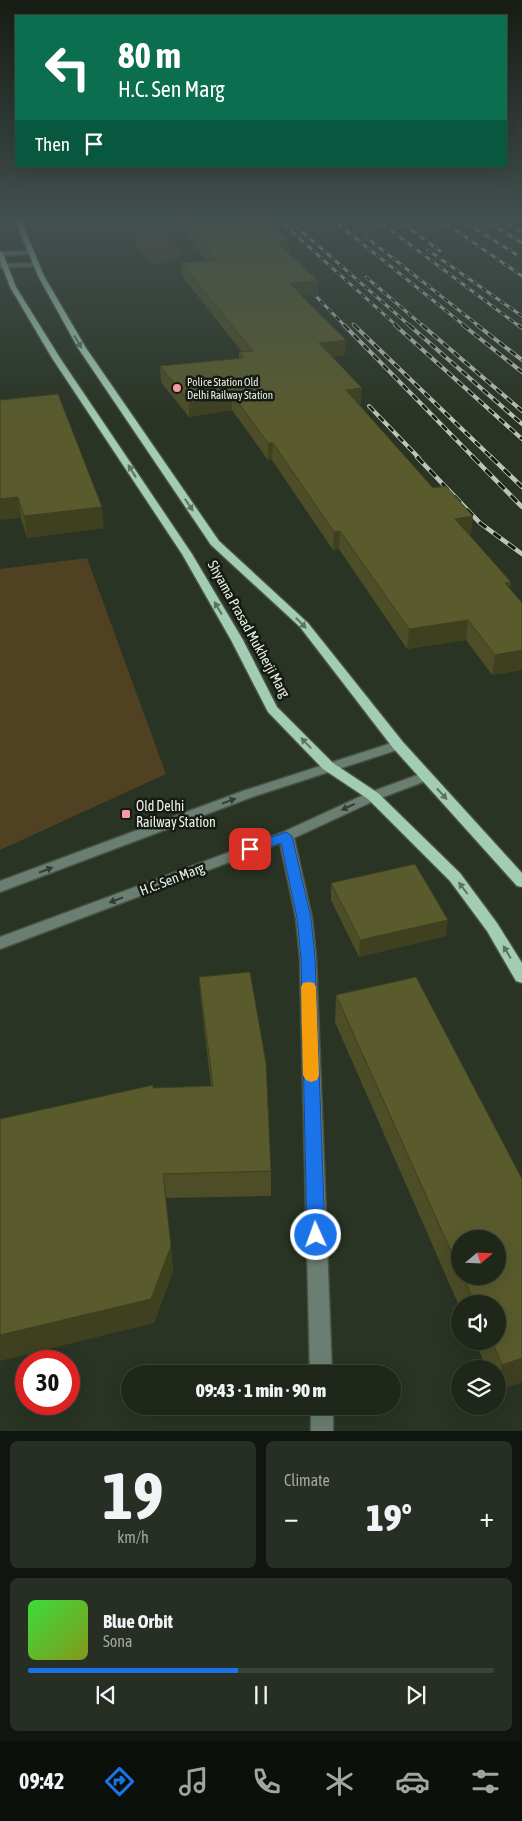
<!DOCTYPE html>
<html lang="en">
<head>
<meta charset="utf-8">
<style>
	body { margin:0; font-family:"Asap Condensed",sans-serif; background:#272f24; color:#f1f3f6; height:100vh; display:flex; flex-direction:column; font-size:19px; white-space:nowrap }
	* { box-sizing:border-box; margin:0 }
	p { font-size:16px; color:#a1a5a3 }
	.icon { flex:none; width:28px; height:28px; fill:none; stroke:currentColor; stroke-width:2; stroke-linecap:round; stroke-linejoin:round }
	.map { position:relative; height:1431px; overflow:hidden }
	.details { display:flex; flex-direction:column; gap:10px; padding:10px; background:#11150f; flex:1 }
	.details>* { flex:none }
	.hud { position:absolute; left:15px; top:15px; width:492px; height:152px; border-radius:0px; box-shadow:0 5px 20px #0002,0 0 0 1px #3c443a; background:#0b6e4f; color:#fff; overflow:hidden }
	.needle { width:32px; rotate:71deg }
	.fabs { position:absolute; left:451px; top:1230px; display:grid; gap:10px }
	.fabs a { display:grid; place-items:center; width:55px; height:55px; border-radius:50%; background:#1f271b; box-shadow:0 5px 20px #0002,0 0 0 1px #3c443a; font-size:25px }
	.speed { position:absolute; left:15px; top:1350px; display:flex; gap:10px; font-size:25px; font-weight:700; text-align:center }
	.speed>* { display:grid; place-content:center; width:65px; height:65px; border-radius:50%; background:#1f271b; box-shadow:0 5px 20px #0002,0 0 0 1px #3c443a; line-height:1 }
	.speed .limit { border:8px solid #d22; background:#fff; color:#111 }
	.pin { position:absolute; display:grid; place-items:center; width:42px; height:42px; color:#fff; margin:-21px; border-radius:10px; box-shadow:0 2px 8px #0006 }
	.me { position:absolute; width:55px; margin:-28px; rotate:358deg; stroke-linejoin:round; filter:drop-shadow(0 0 4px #0008) }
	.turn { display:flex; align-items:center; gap:18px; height:105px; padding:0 20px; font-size:22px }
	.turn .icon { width:65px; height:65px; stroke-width:2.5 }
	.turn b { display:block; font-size:35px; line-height:42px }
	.then { display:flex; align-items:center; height:48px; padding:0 20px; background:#0003; gap:10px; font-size:19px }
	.big { font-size:38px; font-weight:800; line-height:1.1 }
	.details .card { flex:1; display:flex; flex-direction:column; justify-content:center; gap:8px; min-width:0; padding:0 18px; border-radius:8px; background:#272f24 }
	.details .dial { align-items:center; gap:0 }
	.dial b { font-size:65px; line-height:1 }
	.song { display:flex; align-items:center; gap:15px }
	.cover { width:60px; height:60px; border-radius:8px; background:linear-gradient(135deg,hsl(120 70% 55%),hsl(70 70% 35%)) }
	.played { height:5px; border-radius:2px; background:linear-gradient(90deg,#1a73e8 45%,#3c443a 45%) }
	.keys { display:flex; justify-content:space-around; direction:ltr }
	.heat { display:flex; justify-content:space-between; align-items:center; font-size:28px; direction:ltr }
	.details .tiles { flex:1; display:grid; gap:10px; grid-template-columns:1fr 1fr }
	.card:last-child { grid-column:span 2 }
	.trip { position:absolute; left:121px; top:1365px; width:280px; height:50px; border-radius:25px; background:#1f271b; box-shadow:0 5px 20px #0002,0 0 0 1px #3c443a; font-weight:800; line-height:50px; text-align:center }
	.tab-bar { display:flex; height:80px; justify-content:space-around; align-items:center; background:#0c100b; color:#a1a5a3 }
	.tab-bar .icon { width:35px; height:35px }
	.tab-bar .selected { color:#1a73e8 }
	.tab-bar b { font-size:22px; color:#f1f3f6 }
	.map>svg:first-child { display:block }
</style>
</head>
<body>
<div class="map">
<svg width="522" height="1431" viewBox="0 0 522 1431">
	<rect width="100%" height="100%" fill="#293424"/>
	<g fill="#4f4121">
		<path d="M146,229L168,235L182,253L177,259L152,265L126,230Z"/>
		<path d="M87,558L166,774L0,850V569Z"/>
	</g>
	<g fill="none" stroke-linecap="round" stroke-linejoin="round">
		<g stroke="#485243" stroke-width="3">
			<g id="minor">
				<path d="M33,251L31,254L0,256V252Z"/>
				<path d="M38,263L36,266L0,268V264Z"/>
				<path d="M398,741L404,745L403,748L252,797L0,892V881L243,791Z"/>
				<path d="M426,772L433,776L431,779L378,799L294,838L312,918L316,958L332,1374H310L300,958L296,918L280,843L0,949V937L281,833L368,793Z"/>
				<rect x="311" y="1406" width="22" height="25"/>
			</g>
		</g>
		<g stroke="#485243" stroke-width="3">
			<g id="major">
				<path d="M15,220H21L44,276L86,348L219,541L308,623L403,742L522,873V887L517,886L393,748L300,627L211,545L78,348L38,276Z"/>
				<path d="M0,251L3,253L16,287L60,358L192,554L243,640L277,707L333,763L378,793L460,873L497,923L522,963V983L516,981L487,931L450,881L368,799L323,769L268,712L231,640L182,554L52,358L10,287L0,261Z"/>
			</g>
		</g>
		<use href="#minor" fill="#6a7e72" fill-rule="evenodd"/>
		<use href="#major" fill="#a2ccb4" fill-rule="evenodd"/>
		<g stroke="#bdc5b9" stroke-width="3">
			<g id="rail-far2">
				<path d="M279,220L397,326"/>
				<path d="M333,220L465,326"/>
				<path d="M377,220L519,326"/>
				<path d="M398,220L440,251"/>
				<path d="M441,220L522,276"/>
				<path d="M461,220L522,258"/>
				<path d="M484,220L522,243"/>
				<path d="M503,220L522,232"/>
				<path d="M298,228L410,326"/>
				<path d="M366,237L479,326"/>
				<path d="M428,250L522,316"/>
				<path d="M366,277L423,326"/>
				<path d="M305,285L345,326"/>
				<path d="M353,324L355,326"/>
			</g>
		</g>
		<g stroke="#bdc5b9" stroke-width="4">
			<g id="rail-far1">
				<path d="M344,325L474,458"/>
				<path d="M354,325L492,458"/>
				<path d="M395,325L522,439"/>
				<path d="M409,325L522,424"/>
				<path d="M422,325L522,411"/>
				<path d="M463,325L522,372"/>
				<path d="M477,325L522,360"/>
				<path d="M518,325L522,328"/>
				<path d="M369,406L419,458"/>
			</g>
		</g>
		<g stroke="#bdc5b9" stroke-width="4.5">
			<g id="rail">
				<path d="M417,457L480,523L522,554"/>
				<path d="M473,457L522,507"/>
				<path d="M491,457L522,487"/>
			</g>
		</g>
		<use href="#rail-far2" stroke="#151a13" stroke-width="2" stroke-dasharray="5.5" stroke-linecap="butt"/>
		<use href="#rail-far1" stroke="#151a13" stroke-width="2.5" stroke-dasharray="7" stroke-linecap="butt"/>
		<use href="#rail" stroke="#151a13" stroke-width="3" stroke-dasharray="9" stroke-linecap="butt"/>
	</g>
	<g fill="#4d4e27" fill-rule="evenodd">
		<path d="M174,220H267L290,254L318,281L317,294L301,296L345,355L332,357L361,404H359L471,535H469L511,582L510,589L522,603V670L492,675L466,640L407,649L339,549L333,550L272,460H268L232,410L189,417L161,382L160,366L239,359V352H242L182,276L181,263L207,261Z"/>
		<path d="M0,400L104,528L27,538L21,518Z"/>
		<path d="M331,883L446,936L359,957L331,900Z"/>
		<path d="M199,977L271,1171V1196L166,1198L173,1271L154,1323L153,1088L211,1086L201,1002Z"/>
		<path d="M416,977L522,1179V1382L498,1390V1369H487L475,1341H498V1304H460V1308L335,1022L336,995ZM460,1239H498V1276H460Z"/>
	</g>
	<g fill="#3e4020">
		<path d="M290,241V254L277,242Z"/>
		<path d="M318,281L317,294L289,297V283Z"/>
		<path d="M346,340L345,355L319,358V343Z"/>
		<path d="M362,388L361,404L346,406V390Z"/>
		<path d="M232,394V410L189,417V401Z"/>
		<path d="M268,443H273L272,460H268Z"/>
		<path d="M18,497L21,518L0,520V499Z"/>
		<path d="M102,507L104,528L27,538L24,516Z"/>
		<path d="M473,516L471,535L453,537L455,519Z"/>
		<path d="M340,531L339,549L333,550L334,532Z"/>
		<path d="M511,582L508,601L505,583Z"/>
		<path d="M468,620L466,640L407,649L409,629Z"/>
		<path d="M522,650V670L492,675L495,655Z"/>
		<path d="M448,920L446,936L359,957L360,940Z"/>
		<path d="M171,1246L173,1271L154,1323L0,1361V1335Z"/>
		<path d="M522,1358V1382L498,1390V1386L502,1365Z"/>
	</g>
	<g fill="#595b2d" stroke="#3e4020">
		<path d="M184,220H267L290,241L277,242L318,281L289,283L346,340L319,343L362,388L346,390L433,488L446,486L473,516L455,519L511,582L505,583L522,603V650L495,655L468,620L409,629L340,531L334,532L273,443H268L232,394L189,401L160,366L244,358L239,352L253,351L181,263L217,260Z"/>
		<path d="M58,394L102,507L24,516L18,497L0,499V400Z"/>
		<path d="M415,864L448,920L360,940L331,883Z"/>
		<path d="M250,972L266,1063L271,1171L163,1174L171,1246L151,1299L0,1335V1119L153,1085V1088L213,1086L199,977Z"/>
		<path d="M416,977L522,1179V1358L502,1365L492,1341H498V1304H475L463,1276H498V1239H460V1271L336,995Z"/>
	</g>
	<defs><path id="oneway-solid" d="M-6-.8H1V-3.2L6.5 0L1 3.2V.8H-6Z" transform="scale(1.25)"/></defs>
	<g fill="#5c7364">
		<use href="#oneway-solid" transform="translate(78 342) rotate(60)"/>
		<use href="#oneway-solid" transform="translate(132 471) rotate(-122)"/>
		<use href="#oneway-solid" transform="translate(189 505) rotate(56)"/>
		<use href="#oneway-solid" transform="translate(218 608) rotate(-121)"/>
		<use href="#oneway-solid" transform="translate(301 623) rotate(45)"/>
		<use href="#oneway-solid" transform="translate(306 743) rotate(-134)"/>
		<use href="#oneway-solid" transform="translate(442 794) rotate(47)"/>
		<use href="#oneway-solid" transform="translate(463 888) rotate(-127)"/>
		<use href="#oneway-solid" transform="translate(507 952) rotate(-121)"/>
	</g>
	<g fill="#333d34">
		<use href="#oneway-solid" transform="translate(229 801) rotate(-20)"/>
		<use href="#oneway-solid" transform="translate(348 807) rotate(155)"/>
		<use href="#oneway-solid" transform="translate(46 870) rotate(-21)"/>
		<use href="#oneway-solid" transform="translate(116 900) rotate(159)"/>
	</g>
	<linearGradient id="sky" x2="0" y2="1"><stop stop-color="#171d14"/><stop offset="0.52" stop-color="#435050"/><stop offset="1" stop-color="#435050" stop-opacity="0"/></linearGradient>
	<rect width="522" height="421" fill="url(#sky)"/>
	<path fill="#1a73e8" stroke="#114b97" d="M286,832L292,836L311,918L315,958L325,1235L323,1241L316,1243L310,1241L307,1235L301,958L297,918L281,843L250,854L244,849L246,846Z"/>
	<path fill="#f59e0b" d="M309,982L314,983L316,987L319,1075L317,1080L311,1082L306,1080L303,1075L301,987L303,983Z"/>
	<g fill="#f49aa3" stroke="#151a13" stroke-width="2">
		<circle cx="177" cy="388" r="5"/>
		<rect x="121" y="809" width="10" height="10" rx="2.5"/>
	</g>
	<g text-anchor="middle" stroke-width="5" stroke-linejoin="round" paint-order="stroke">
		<g font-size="11" fill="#ebf2e7" stroke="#151a13" text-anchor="start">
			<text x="187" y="386">Police Station Old<tspan x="187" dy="13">Delhi Railway Station</tspan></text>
		</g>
		<g font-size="14" fill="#ebf2e7" stroke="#151a13">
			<text transform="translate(249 629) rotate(61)" y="5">Shyama Prasad Mukherji Marg</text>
			<text transform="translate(172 879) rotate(-21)" y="5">H.C. Sen Marg</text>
		</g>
		<g font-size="14" fill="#ebf2e7" stroke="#151a13" text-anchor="start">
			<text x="136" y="811">Old Delhi<tspan x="136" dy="16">Railway Station</tspan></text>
		</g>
	</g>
</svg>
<div class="fabs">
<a><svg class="needle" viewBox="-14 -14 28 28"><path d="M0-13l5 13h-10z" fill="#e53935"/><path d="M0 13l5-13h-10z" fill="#a1a5a3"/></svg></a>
<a><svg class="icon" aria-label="sound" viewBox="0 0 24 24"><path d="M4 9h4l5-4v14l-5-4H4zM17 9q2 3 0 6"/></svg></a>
<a><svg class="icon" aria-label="layers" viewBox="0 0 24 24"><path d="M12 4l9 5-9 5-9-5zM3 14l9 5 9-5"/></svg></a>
</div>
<div class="speed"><div class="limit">30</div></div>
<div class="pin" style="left:250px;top:849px;background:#d93025"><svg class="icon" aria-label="arrive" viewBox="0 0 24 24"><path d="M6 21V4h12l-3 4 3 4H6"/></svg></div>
<svg class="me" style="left:316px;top:1235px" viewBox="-20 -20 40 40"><circle r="17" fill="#1a73e8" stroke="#fff" stroke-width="3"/><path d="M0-11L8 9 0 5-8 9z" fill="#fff"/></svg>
<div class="trip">09:43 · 1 min · 90 m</div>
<div class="hud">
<div class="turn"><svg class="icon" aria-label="left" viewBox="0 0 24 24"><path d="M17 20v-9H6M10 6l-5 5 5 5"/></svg><div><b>80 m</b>H.C. Sen Marg</div></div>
<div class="then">Then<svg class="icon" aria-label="arrive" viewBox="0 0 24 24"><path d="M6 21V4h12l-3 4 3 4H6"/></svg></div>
</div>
</div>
<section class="details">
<div class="tiles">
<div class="card dial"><b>19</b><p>km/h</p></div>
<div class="card"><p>Climate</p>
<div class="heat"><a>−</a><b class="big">19°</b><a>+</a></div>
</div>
<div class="card">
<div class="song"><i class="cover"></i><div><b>Blue Orbit</b><p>Sona</p></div></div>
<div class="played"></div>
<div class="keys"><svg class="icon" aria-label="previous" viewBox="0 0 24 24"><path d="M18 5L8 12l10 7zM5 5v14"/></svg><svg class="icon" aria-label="pause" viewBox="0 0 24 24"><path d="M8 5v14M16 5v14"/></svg><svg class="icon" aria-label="next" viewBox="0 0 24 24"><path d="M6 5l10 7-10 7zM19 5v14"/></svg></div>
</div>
</div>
</section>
<nav class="tab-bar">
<b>09:42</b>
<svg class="icon selected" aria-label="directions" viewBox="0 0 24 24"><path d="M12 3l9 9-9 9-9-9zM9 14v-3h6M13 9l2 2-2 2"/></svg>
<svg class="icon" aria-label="music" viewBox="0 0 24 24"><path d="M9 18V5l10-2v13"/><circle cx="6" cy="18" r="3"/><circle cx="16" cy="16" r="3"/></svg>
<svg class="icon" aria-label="phone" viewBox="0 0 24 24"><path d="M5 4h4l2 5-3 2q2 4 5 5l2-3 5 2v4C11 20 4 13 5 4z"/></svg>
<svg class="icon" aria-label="climate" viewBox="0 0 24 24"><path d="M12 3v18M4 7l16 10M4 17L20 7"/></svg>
<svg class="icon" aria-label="car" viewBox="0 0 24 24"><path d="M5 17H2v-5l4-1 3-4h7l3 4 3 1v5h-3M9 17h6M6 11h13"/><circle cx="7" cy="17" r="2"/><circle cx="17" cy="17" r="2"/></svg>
<svg class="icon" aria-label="filters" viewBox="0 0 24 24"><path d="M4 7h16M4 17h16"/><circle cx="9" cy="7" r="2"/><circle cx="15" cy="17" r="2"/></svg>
</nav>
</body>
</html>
